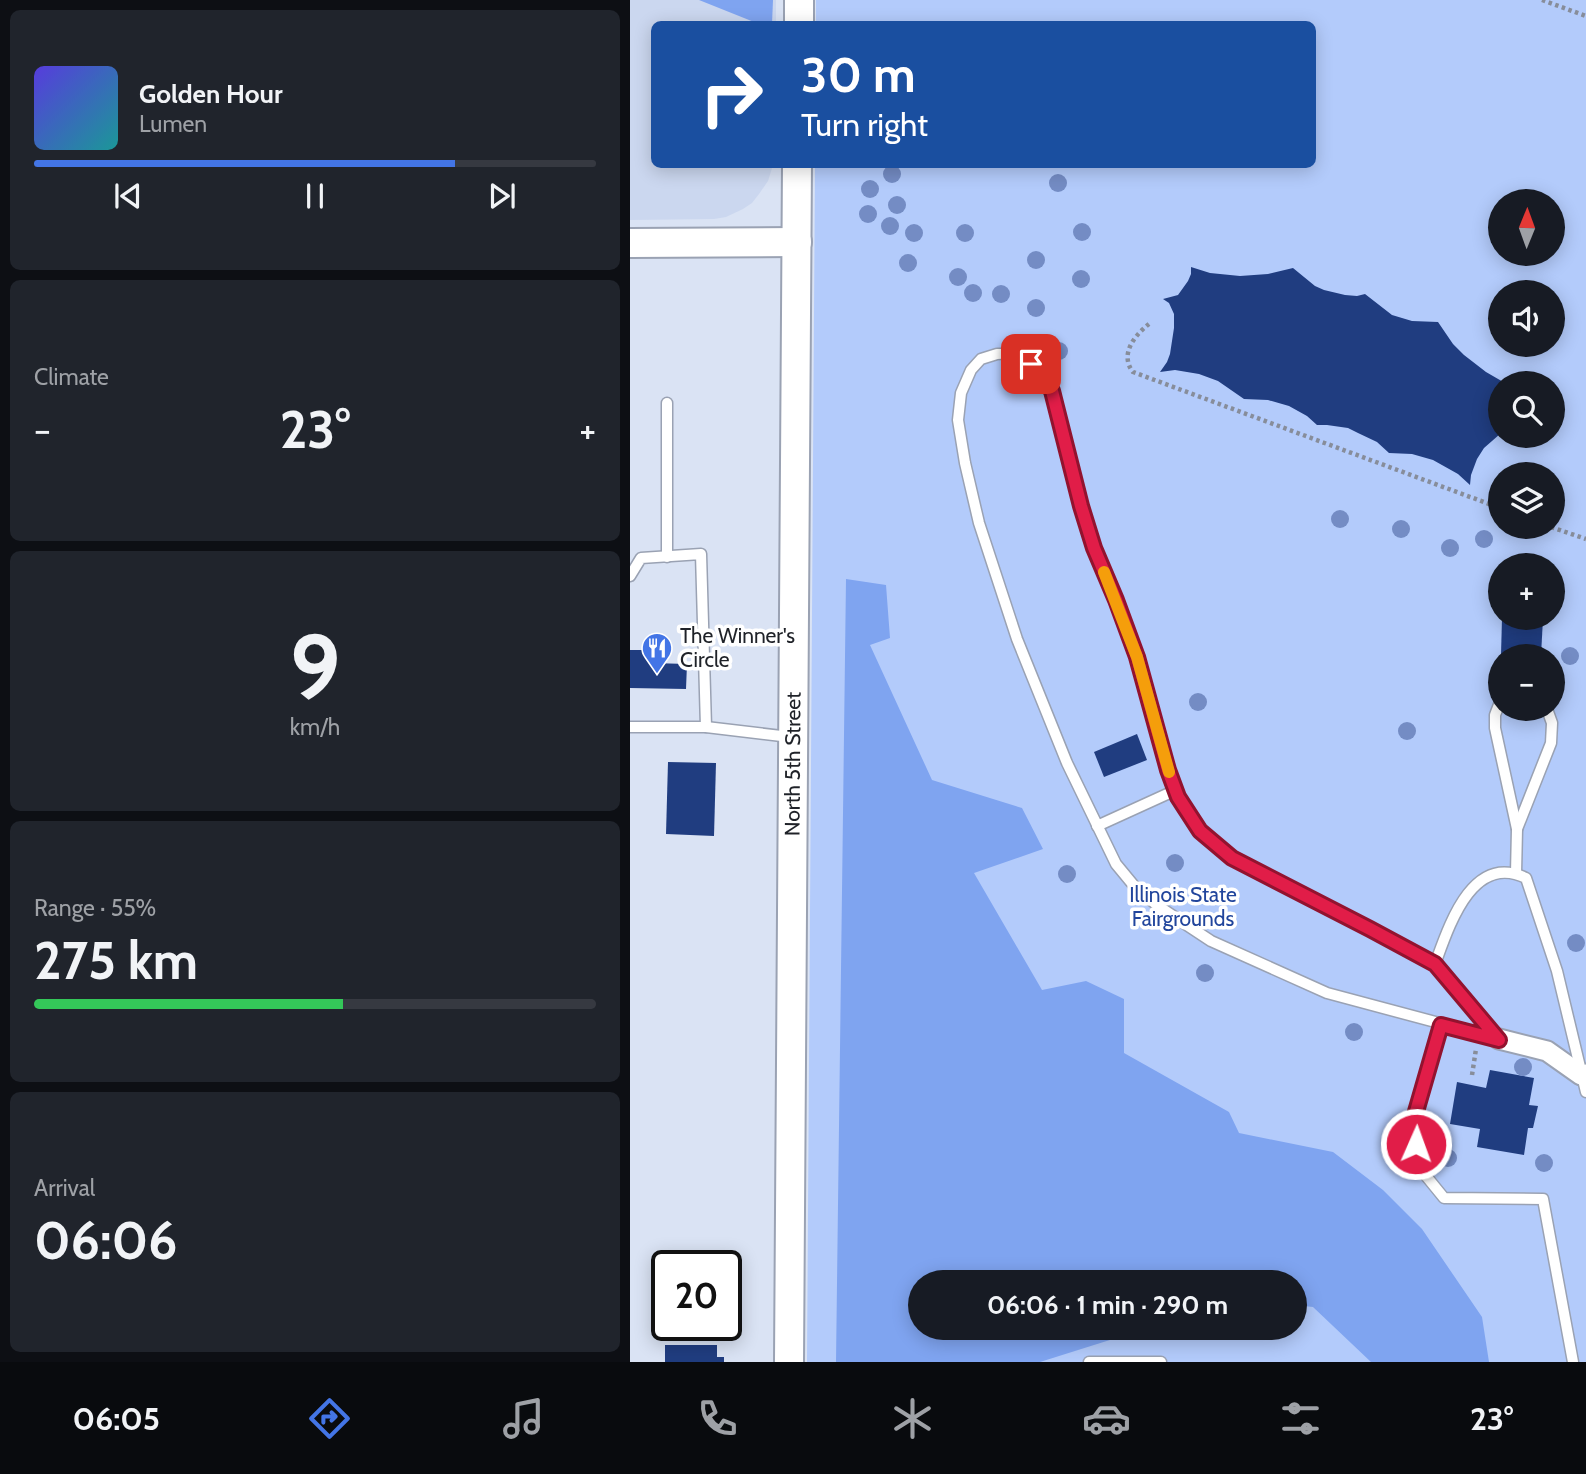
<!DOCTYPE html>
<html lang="en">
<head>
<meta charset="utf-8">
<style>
	body { margin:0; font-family:Cabin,sans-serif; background:#20242c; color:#f1f3f6; height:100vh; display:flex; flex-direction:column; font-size:26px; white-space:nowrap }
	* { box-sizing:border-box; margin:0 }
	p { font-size:23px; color:#9ea1a6 }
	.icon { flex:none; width:38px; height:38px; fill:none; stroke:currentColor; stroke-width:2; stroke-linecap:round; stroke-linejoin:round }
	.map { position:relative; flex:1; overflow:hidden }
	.side { display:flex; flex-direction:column; gap:10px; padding:10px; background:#0d0f14; width:630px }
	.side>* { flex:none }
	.hud { position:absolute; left:21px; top:21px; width:665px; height:147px; border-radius:10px; box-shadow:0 4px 18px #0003; background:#1a4fa0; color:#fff; overflow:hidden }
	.needle { width:46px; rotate:1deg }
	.buttons { position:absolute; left:858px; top:189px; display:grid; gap:14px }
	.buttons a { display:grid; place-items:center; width:77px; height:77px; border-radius:50%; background:#171b24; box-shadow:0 4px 18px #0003; font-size:35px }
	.speed { position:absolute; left:21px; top:1250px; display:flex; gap:14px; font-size:35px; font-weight:700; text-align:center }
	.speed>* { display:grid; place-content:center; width:91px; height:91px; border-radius:50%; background:#171b24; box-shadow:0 4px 18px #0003; line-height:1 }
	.speed .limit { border:4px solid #111; border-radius:10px; background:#fff; color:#111 }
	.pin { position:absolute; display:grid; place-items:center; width:60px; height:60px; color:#fff; margin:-30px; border-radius:14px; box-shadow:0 4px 10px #0006 }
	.me { position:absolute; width:77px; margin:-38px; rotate:2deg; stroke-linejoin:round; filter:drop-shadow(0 0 5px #0008) }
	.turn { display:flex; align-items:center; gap:24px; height:147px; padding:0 35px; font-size:32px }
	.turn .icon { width:91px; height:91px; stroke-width:2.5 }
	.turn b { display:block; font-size:49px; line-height:60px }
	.big { font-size:52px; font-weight:700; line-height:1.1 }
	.side .tile { flex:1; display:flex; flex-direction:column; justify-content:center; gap:10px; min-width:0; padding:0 24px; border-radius:10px; background:#20242c }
	.side .dial { align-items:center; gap:0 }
	.dial b { font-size:91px; line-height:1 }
	.song { display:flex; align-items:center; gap:21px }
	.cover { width:84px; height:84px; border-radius:10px; background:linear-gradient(135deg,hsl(250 70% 55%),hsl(180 70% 35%)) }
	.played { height:7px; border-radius:4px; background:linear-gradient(90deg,#4375e6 75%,#363941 75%) }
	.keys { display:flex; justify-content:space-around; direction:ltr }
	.heat { display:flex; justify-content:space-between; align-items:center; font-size:38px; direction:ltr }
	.charge { height:10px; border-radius:5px; background:linear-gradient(90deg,#34c759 55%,#363941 0) }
	.trip { position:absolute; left:278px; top:1270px; width:399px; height:70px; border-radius:35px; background:#171b24; box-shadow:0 4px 18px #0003; font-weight:700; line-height:70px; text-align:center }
	.tab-bar { display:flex; height:112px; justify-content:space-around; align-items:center; background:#090b0e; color:#9ea1a6 }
	.tab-bar .icon { width:49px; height:49px }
	.tab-bar .on { color:#4375e6 }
	.tab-bar b { font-size:32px; color:#f1f3f6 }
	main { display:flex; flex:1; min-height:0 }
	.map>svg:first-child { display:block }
</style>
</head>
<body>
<main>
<section class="side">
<div class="tile">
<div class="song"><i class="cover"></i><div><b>Golden Hour</b><p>Lumen</p></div></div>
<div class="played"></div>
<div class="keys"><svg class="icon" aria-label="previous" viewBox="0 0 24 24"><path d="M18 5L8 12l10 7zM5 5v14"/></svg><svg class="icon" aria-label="pause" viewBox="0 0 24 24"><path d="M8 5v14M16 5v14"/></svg><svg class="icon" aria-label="next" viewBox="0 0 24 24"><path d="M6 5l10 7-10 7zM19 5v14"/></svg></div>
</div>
<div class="tile"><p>Climate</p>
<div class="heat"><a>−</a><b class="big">23°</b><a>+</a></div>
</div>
<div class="tile dial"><b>9</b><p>km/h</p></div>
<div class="tile"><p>Range · 55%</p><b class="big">275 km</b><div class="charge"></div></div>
<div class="tile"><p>Arrival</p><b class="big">06:06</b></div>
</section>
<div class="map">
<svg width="956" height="1362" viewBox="0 0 956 1362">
	<rect width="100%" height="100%" fill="#dae3f4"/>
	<path fill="#cbd7ef" d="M0,0H146V24H24V164L143,165L138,181L129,194L122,203L113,209L96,217L84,219L0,220Z"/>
	<path fill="#b3cbfb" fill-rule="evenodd" d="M186,0H956V1362H177L185,165L682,164V24H186ZM870,201H922V254H870ZM870,292H922V345H870ZM870,383H922V436H870ZM870,474H922V527H870ZM870,565H922V618H870ZM870,656H922V709H870ZM290,1283H665V1328H290Z"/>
	<g fill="#7fa4f0">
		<path d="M69,0H143L142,24H129Z"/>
		<path d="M216,579L256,585L260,638L240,645L302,780L392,808L413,849L344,873L412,990L456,981L494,999V1053L599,1112L609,1133L703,1152L753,1190L792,1229L852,1317L859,1362H741L683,1307L665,1305V1283H290V1328H518L410,1362H206Z"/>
	</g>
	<g fill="#203d80">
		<path d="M561,267L580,273L610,276L638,274L663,268L685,286L694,290L715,295L727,296L735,294L762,315L782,321L808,322L823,344L834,355L856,372L875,383H870V434L854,448L847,459L841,475L840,485L828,474L803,460L782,454L759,453L747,442L728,433L718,428L697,425H687L677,416L659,406L638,400L614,399L588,381L569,374L545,370L530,372L537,362L540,354L544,328V314L539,303L533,299L548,295L558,281L561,274Z"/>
		<path d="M872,618H913L911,656L871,655Z"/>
		<path d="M0,650H22V663L57,664L56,689L0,688Z"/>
		<path d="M507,734L517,760L474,777L464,752Z"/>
		<path d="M38,762L86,763L84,836L36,834Z"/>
		<path d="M860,1070L904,1078L899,1105L908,1106L903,1128H898L894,1155L847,1147L850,1129L820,1124L827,1082L856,1088Z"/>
		<path d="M35,1345H87V1357H94V1362H35Z"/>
	</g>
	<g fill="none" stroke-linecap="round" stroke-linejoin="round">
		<g stroke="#9aa2b3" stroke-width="13">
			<g id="lane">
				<path d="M367,354C373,354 380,353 385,355C403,360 413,377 422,391L451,506L464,548L486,600L507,657L538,770L548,797L571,831L602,858L740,929L805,964L869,1039L697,993L581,941L528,906L505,887L486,864L437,763L387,639L349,523L335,463L328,420L331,393L341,370L351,359Z"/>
				<path d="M37,557V403"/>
				<path d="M0,576L11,558L71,554L76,727"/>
				<path d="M870,702L865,715V728L887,829L886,873"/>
				<path d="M0,727H76L160,737"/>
				<path d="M467,826L546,790"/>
				<path d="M887,829L921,743L922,723L917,709"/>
				<path d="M805,964C819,926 842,852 896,878L927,971L956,1092"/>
				<path d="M812,1025L785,1115L786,1144L792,1171L814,1198L913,1199L943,1362"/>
				<path d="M459,1362H531"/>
			</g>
		</g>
		<g stroke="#9aa2b3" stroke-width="23">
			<path id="street" d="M869,1039L917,1051L951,1075L956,1074"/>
		</g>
		<g stroke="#9aa2b3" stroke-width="32">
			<g id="secondary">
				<path d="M169,24V0"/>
				<path d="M0,243L167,242"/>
				<path id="s1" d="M159,1362L167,164"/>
			</g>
		</g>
		<g stroke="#878d9a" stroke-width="4.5" stroke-dasharray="3.5 3.5" stroke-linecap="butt">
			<path d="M912,0L956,16"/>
			<path d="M519,324C505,335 489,354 503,372L870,508"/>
			<path d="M921,527L956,539"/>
			<path d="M842,1075L846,1049"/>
		</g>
		<use href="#lane" stroke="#fff" stroke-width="10"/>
		<use href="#street" stroke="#fff" stroke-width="19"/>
		<use href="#secondary" stroke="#fff" stroke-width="28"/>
	</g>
	<g fill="#748cc4">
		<circle cx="262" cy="174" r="9"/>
		<circle cx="428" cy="183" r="9"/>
		<circle cx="240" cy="189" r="9"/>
		<circle cx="267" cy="205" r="9"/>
		<circle cx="238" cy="214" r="9"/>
		<circle cx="260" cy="226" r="9"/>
		<circle cx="452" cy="232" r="9"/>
		<circle cx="284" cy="233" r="9"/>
		<circle cx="335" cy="233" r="9"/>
		<circle cx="406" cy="260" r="9"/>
		<circle cx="278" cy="263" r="9"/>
		<circle cx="328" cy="277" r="9"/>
		<circle cx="451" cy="279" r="9"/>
		<circle cx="343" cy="293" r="9"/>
		<circle cx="371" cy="294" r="9"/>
		<circle cx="406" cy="308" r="9"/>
		<circle cx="429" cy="351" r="9"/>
		<circle cx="710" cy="519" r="9"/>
		<circle cx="771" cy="529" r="9"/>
		<circle cx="854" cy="539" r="9"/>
		<circle cx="820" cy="548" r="9"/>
		<circle cx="940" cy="656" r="9"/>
		<circle cx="568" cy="702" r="9"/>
		<circle cx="777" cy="731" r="9"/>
		<circle cx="545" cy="863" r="9"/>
		<circle cx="437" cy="874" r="9"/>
		<circle cx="946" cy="943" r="9"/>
		<circle cx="575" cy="973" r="9"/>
		<circle cx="724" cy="1032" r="9"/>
		<circle cx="893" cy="1067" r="9"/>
		<circle cx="818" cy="1158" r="9"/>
		<circle cx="914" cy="1163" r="9"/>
	</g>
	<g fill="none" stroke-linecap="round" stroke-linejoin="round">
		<g stroke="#92132f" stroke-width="18">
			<path id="route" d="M401,364L412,376L422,391L451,506L464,548L486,600L507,657L538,770L548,797L570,831L602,858L740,929L805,964L869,1040L811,1025L785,1115L786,1144"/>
		</g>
		<use href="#route" stroke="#e11d48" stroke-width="12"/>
		<path stroke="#f59e0b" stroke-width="12" d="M474,572L507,657L539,772"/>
	</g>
	<defs>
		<g id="restaurant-pin" transform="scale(1.575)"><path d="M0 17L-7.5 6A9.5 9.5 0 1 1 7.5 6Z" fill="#4375e6" stroke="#fff"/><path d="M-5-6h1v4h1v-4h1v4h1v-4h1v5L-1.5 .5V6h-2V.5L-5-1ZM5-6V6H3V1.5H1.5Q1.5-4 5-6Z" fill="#fff"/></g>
	</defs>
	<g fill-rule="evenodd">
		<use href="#restaurant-pin" x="27" y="648"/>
	</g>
	<g text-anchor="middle" stroke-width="7" stroke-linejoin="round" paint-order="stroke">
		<g font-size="21" fill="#1f2228" stroke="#fff" text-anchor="start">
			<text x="50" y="643">The Winner's<tspan x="50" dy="24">Circle</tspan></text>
		</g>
		<g font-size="21" fill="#1f2228" stroke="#fff">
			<text dy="7" stroke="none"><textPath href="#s1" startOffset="598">North 5th Street</textPath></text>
		</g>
		<g font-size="21" fill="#21459c" stroke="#fff">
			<text x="553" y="902">Illinois State<tspan x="553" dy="24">Fairgrounds</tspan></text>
		</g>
	</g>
</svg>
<div class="buttons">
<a><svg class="needle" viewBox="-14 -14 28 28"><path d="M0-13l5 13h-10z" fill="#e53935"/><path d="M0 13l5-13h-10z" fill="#9ea1a6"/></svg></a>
<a><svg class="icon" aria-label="sound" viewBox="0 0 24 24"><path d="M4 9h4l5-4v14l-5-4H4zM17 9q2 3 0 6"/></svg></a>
<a><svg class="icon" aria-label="search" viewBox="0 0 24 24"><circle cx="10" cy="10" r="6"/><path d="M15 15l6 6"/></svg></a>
<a><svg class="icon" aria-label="layers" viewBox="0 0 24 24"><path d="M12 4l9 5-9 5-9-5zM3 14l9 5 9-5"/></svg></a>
<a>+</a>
<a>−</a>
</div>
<div class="speed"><div class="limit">20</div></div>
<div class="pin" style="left:401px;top:364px;background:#d93025"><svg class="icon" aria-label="arrive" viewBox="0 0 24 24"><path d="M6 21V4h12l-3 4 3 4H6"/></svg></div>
<svg class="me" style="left:786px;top:1144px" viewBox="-20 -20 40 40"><circle r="17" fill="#e11d48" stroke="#fff" stroke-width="3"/><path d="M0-11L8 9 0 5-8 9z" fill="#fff"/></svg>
<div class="trip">06:06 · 1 min · 290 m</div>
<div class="hud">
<div class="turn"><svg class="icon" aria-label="right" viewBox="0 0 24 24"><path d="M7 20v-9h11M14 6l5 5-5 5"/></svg><div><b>30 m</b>Turn right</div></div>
</div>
</div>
</main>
<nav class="tab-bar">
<b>06:05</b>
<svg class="icon on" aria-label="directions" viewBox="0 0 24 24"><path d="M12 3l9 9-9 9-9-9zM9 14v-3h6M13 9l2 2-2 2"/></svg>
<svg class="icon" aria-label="music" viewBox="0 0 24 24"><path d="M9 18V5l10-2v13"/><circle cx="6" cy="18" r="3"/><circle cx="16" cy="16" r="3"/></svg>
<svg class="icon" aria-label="phone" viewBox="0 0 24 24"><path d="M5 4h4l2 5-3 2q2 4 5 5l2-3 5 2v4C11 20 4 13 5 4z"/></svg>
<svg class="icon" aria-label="climate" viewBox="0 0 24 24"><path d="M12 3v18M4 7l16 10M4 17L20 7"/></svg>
<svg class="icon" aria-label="car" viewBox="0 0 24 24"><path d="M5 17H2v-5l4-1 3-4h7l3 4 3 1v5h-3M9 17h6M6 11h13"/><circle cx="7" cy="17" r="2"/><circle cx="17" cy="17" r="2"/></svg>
<svg class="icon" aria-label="filters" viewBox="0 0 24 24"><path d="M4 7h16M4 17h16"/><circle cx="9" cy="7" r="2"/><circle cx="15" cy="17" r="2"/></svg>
<b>23°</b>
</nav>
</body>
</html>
